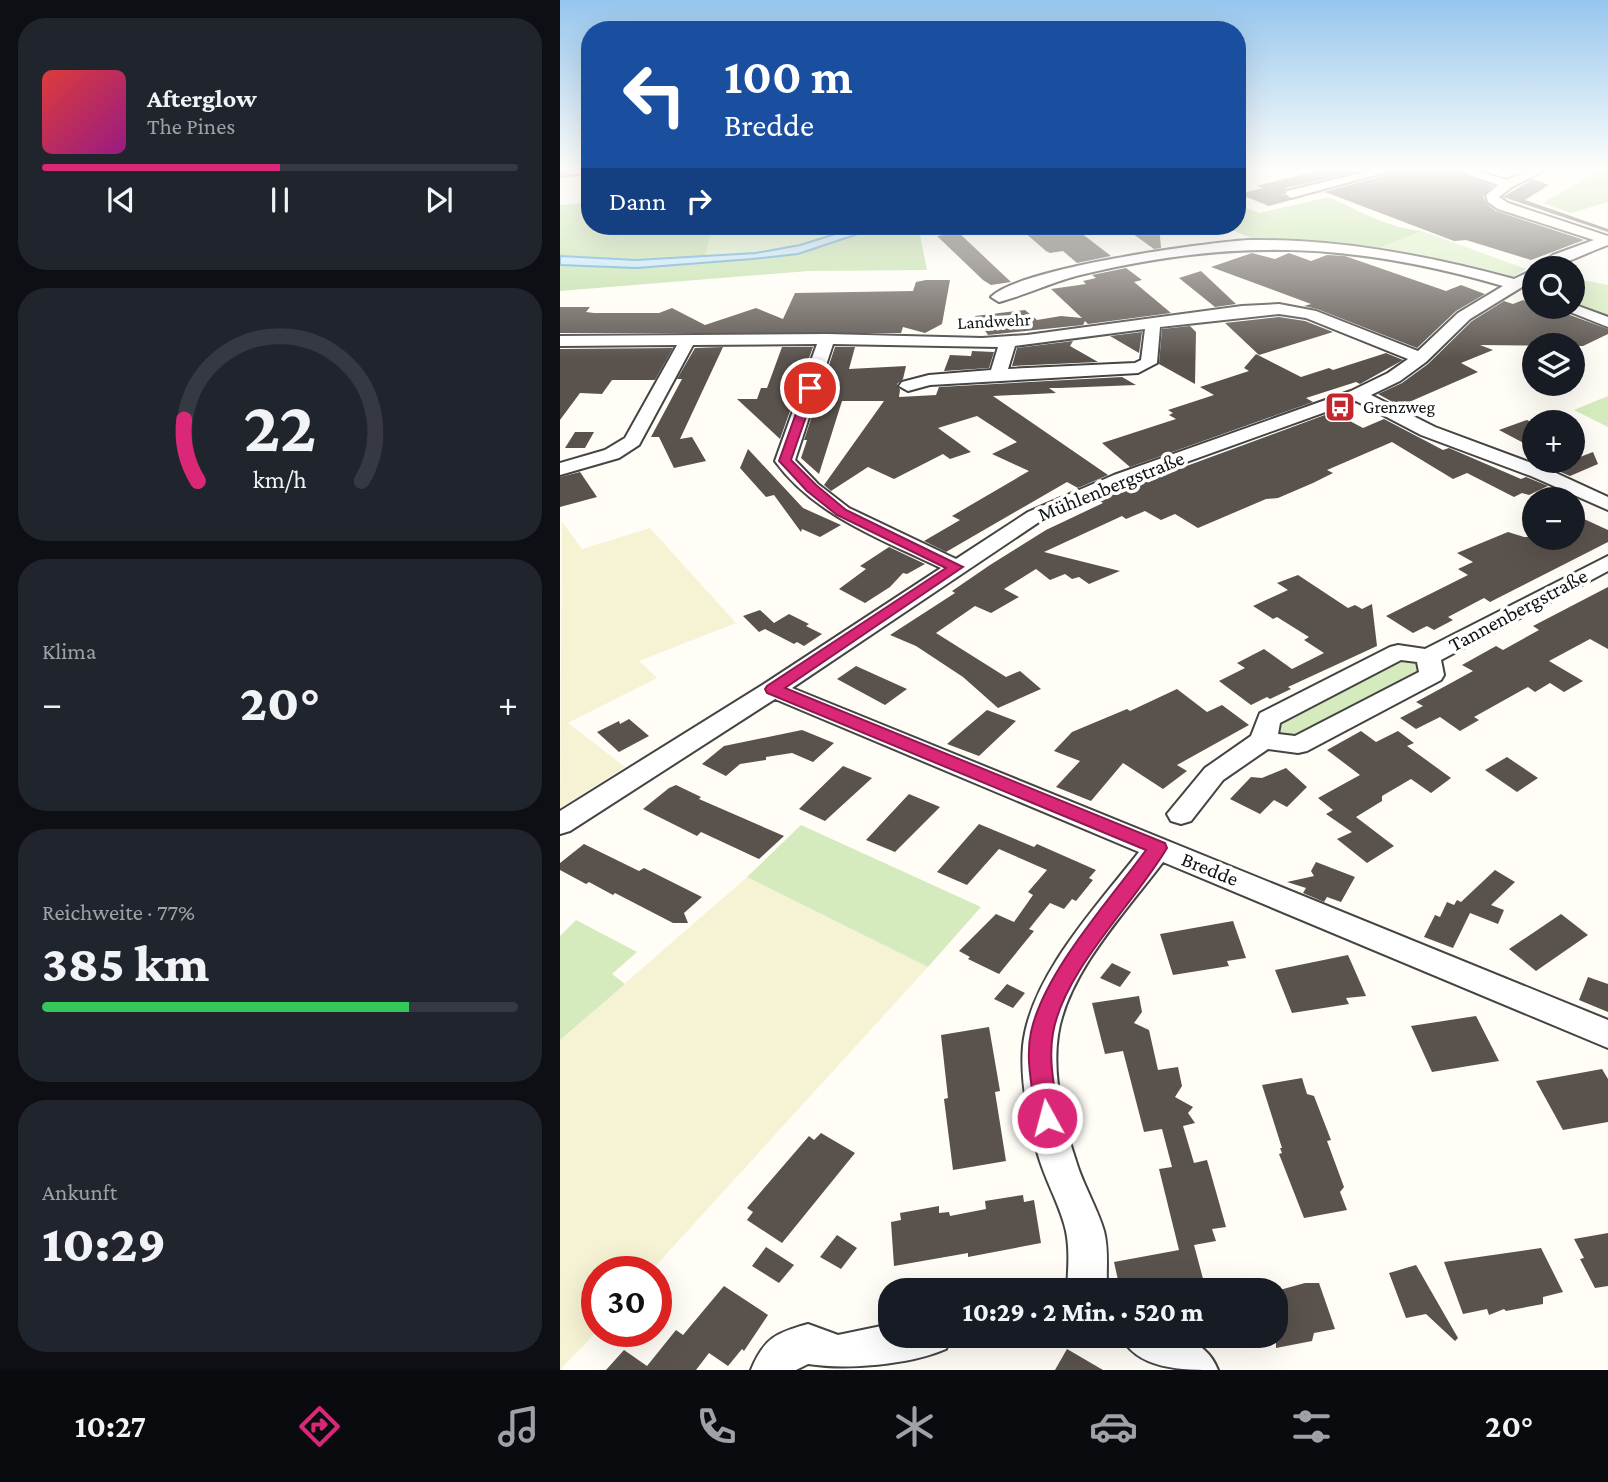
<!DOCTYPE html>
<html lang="de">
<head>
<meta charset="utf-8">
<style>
	body { margin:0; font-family:"Crimson Pro",serif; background:#20242c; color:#f1f3f6; height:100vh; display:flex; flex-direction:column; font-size:26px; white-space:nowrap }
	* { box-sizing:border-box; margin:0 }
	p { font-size:23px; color:#9ea1a6 }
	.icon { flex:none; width:38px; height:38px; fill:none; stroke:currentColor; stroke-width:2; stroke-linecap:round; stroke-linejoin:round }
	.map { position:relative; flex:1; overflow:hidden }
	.side { display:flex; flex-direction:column; gap:18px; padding:18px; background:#0d0f14; width:560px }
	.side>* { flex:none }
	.guide { position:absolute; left:21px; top:21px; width:665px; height:214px; border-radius:28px; box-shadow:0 7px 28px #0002; background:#1a4fa0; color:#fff; overflow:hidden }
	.fabs { position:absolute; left:962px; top:256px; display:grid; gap:14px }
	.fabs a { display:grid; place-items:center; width:63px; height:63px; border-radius:50%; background:#171b24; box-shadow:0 7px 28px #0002; font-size:35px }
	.speed { position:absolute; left:21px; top:1256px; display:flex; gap:14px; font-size:35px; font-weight:700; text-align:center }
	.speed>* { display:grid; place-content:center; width:91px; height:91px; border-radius:50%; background:#171b24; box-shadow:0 7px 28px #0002; line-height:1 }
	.speed .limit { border:10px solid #d22; background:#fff; color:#111 }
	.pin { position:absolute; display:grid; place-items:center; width:60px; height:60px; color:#fff; margin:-30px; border:4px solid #fff; border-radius:50%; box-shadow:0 2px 7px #0007 }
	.me { position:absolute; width:77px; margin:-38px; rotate:353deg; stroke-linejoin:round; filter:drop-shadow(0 0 5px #0008) }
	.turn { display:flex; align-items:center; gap:24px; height:147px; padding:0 28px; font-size:32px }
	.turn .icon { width:91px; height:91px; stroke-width:2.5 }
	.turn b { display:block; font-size:49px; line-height:60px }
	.then { display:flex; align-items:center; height:66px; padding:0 28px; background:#0003; gap:14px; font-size:26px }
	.big { font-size:52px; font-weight:800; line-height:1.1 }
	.side .widget { flex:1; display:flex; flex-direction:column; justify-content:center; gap:10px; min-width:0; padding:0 24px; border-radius:28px; background:#20242c }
	.side .dial { align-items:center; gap:0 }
	.dial svg { height:182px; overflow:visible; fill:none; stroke:#363941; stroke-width:7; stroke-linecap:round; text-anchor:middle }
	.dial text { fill:#f1f3f6; stroke:none }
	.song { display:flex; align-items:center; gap:21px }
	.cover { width:84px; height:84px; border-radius:10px; background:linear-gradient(135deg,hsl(0 70% 55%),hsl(310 70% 35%)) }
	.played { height:7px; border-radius:4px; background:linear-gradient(90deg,#db2777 50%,#363941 50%) }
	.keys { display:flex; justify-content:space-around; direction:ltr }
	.heat { display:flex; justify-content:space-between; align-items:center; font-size:38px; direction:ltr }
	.charge { height:10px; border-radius:5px; background:linear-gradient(90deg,#34c759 77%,#363941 0) }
	.trip { position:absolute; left:318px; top:1278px; width:410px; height:70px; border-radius:28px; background:#171b24; box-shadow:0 7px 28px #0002; font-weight:800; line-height:70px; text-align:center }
	.menu { display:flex; height:112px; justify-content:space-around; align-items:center; background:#090b0e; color:#9ea1a6 }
	.menu .icon { width:49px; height:49px }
	.menu .current { color:#db2777 }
	.menu b { font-size:32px; color:#f1f3f6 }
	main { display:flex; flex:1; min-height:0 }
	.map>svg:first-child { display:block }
</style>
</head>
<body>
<main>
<section class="side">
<div class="widget">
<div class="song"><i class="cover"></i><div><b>Afterglow</b><p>The Pines</p></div></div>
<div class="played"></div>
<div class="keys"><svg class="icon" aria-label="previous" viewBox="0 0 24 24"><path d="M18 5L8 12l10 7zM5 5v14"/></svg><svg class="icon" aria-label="pause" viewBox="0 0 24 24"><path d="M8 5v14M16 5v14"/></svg><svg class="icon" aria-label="next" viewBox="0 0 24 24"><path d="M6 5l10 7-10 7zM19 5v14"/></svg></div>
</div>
<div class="widget dial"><svg viewBox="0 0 100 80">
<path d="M14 69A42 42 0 1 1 86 69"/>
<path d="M14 69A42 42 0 0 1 8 42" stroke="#db2777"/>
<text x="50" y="56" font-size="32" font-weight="700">22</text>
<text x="50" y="72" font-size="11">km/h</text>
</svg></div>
<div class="widget"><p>Klima</p>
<div class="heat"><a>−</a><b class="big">20°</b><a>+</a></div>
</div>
<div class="widget"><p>Reichweite · 77%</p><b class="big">385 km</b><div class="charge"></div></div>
<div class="widget"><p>Ankunft</p><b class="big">10:29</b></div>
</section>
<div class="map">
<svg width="1048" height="1370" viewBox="0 0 1048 1370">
	<rect width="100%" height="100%" fill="#fffdf5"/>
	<g fill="#f6f3d4">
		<path d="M2,522L22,549L90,528L176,623L79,661L97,678L8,723L65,767L0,808Z"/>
		<path d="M187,877L368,967L90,1272H37V1331L0,1370V1040Z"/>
	</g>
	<g fill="#d5ebbd">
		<path d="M216,226H299L239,244L194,252L144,256L150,235Z"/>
		<path d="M862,231L966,269L949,279L892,264L817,249Z"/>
		<path d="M1013,278L1048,285V322L1013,306Z"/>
		<path d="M1048,396V427L1014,410Z"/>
		<path d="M840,655L863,659L866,674L736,742L708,738L712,720Z"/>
		<path d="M241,825L421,907L368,967L187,877Z"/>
		<path d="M16,920L77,952L52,974L65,984L0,1040V936Z"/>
	</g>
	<g fill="#b9dc9c">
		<path d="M1043,169H1048V202L1011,213L983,203Z"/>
		<path d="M769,197C799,211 828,228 862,231L817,249L696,240L662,226H677V204L699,213Z"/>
		<path d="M30,202V226H216L150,235L145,256L194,252L239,244L299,226H419L360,235L367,270L249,271L0,291V205Z"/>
	</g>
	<path fill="#b9e0f7" stroke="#3f96cf" stroke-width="2" d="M337,226L301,233L238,254L192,259L77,268L0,265V256L76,260L196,253L240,245L298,227Z"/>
	<g fill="#5a524d">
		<path d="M766,169H809L726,188L722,195L731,200L709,206L679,194L703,188L696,186Z"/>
		<path d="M840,169H890L933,186L923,196L927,204L936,211L1024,240L971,260L906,240L894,241L765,192L749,196L838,172Z"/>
		<path d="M973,179L989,185L965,200L1048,229V232L943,197Z"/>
		<path d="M512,226L551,256L517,263L503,251L490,253L486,251L464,232Z"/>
		<path d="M562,226H599L601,248L594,249Z"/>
		<path d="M399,233L451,282L431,285L423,280L377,236Z"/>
		<path d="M692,253L715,259L729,253L751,261L767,255L785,256L886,291L901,285L925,294L896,311L857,348L757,309L744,306L751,304L651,267Z"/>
		<path d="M566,268L582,280L574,282L611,313L528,324L525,321L523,325L428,335L415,316L465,310L477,320L501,316L522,318L491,289L526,284L523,281L536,278L532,275Z"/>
		<path d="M641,271L676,304L655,307L619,278Z"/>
		<path d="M366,280H390L382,324L365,333L343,327L341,333H0V307H30L26,312L34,313H99L112,308L145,325L196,308L223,319L235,293L353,291L356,282Z"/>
		<path d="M963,300L975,306L999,311L1048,329V334L1023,346L920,345L933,350L901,363L918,372L840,406L818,394L842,383L868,364L912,321L944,301L953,304Z"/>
		<path d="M719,317L745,321L773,332L699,355L665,323Z"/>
		<path d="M630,326L636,332L635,384L599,364L602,329Z"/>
		<path d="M582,332L579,353L550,336Z"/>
		<path d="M513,341L510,346L538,362L452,366L457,348Z"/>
		<path d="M163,347L120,439L132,437L146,461L114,468L99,437H91L122,379H117L135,348Z"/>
		<path d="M222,347H253L220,439L177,399H197L201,388H207Z"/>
		<path d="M275,347H295L289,369L346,366L343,379L337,384L340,390L339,397L376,395L379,387L562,377L576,385L500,388H489L496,393L433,396L548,475L518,488L507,482L386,552L364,541L400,520L392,516L469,471L432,454L457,442L417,416L378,428L411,452L390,459L383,454L334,479L308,467L271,491L264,485L324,401H282L259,474L241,458L247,440H244Z"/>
		<path d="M113,348L95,380H52L42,394L20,393L0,420V349Z"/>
		<path d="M412,351L434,352L429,368L384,371L390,355L411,356Z"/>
		<path d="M826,353L843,360L800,384L796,382L746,398L753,402L570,467L542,443L616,419L609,415L613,413L608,410L654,395L640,387L689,371L684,368L696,354L741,377L769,368L773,370Z"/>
		<path d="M773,412L803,428L824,419L883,450L889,448L961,479L966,477L988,486L969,495L962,493L954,497L907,473L893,479L832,442L767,470L773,473L753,483L718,498L706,499L638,528L615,514L601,520L585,511L566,519L562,516L484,552L560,571L529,584L519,577L512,579L505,574L490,580L476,569L444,589L459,597L431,613L415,606L376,633L446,677L460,671L481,689L438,708L403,677L356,646L330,635L395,593L392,591L430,565L486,530L543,503L537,499Z"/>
		<path d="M967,420L975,424V449L939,430Z"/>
		<path d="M15,432H34L25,448H5Z"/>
		<path d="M188,449L243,508L281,525L260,537L242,529L241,532L214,495L206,497L180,468Z"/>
		<path d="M1033,452L1038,464L1010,476L991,468Z"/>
		<path d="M20,472L37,497L0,507V477Z"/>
		<path d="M1013,514L1048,530V542L930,602L924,598L888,617L893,620L874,630L867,626L853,633L826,616L908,575L898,569L913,562L897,553L948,532L964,537H1013Z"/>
		<path d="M329,547L365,564L347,574L343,573L330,587L305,603L279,589L306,569L300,566Z"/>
		<path d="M738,575L788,608L795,605L802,609L812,604L817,646L728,687L731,689L710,699L707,697L691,705L659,681L685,668L677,663L704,649L732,669L764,653L744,640L749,637L717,617L713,619L693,606L728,590L717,583Z"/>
		<path d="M1048,587V649L1030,639L989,661L1023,681L1004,692L990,683L975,692L968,687L914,717L919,720L900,731L880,717L856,729L840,718L863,706L856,702L913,671L902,665L936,646L943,650L979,630L973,626Z"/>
		<path d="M200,610L214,623L229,614L249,624L246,626L262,634L244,646L237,642L234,644L205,629L199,632L183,616Z"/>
		<path d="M296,666L347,689L325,705L277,679Z"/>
		<path d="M617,689L647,712L662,705L689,725L617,765L627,771L603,789L563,763L531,801L496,787L520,761L494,751L512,732L567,709L570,711Z"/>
		<path d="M427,710L456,721L419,756L387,744Z"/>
		<path d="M69,719L89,736L59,752L37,732L59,721L60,724Z"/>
		<path d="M242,730L274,743L253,762L232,753L206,757V760L180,764L166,776L142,764L164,746Z"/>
		<path d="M801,731L816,742L838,731L854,743L847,746L891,778L871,793L851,779L822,796V801L796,817L834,846L807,863L777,839L792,832L766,814L773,810L758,798L800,775L767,750Z"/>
		<path d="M947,757L978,778L957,792L925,770Z"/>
		<path d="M283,766L312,778L265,821L239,809Z"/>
		<path d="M726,768L747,787L727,807L714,800L700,814L670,799L691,777L702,778Z"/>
		<path d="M116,785L141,797L139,799L224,836L199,859L141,832L137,836L83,809L109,788Z"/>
		<path d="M349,794L380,807L335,852L306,840Z"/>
		<path d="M419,824L474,847L477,844L536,870L529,878L533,880L516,901L512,899L504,909L490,903L469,929L474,931L439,974L408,959L410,957L399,951L436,914L454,922L473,895L468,892L487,870L439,849L407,885L377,872Z"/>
		<path d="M24,844L79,871L84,868L142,897L124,913L128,923H113L55,893L53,895L29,882L26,884L0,870V863Z"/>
		<path d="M756,862L795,877L781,902L767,897L764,902L743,893L746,888L727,882L754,876L751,871Z"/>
		<path d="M935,870L955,882L931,905L944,910L938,924L910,913L893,948L864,937L875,915L880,917L887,902L894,905L897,900L901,902Z"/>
		<path d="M1001,914L1028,935L976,971L949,949Z"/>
		<path d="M673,921L686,958L667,961L669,966L613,975L600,934Z"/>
		<path d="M788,955L806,996L786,998L789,1004L732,1013L715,970Z"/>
		<path d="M552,963L571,972L560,987L540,978Z"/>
		<path d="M1028,977L1048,984V1012L1019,1000Z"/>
		<path d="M447,984L465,993L453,1008L434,999Z"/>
		<path d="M579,996L582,1012L574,1023L589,1030L598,1070L618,1067L622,1086L615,1097L633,1107L628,1113L635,1123L623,1126L634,1163L647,1160L666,1227L652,1229L656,1241L634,1245L646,1290H619L616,1279L560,1289L554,1262L619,1250L599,1169L612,1167L602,1129L584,1132L563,1051L545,1054L532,1003Z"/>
		<path d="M916,1016L939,1061L872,1072L851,1026Z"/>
		<path d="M429,1027L440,1091L435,1092L446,1161L393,1170L384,1099L388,1098L381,1035Z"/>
		<path d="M1042,1069L1048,1079V1122L1003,1130L976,1081Z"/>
		<path d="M742,1078L747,1094L754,1096L771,1140L767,1141L784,1187L780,1192L787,1210L744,1218L719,1154L722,1153L720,1148H722L702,1085Z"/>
		<path d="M261,1133L295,1153L222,1243L187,1220L193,1212L187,1208L249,1136L254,1140Z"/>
		<path d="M463,1195L464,1202L474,1200L481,1243L408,1257V1253L334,1266L331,1222L341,1220L340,1213L379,1206V1213L389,1212L390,1216L426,1209L425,1201Z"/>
		<path d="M1048,1233V1286L1035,1288L1020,1259L1024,1258L1014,1239Z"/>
		<path d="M277,1235L297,1248L281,1269L260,1257Z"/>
		<path d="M206,1247L234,1265L219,1283L192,1266Z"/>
		<path d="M981,1248L1003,1292L983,1297V1304L946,1311L944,1309L929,1315L927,1309L903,1314L884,1262Z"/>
		<path d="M856,1265L898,1338L895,1341L866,1314L846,1318L829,1273Z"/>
		<path d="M745,1283H759L775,1329L754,1333L752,1341L716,1348V1291Z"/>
		<path d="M164,1286L208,1315L184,1351L182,1349L168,1366L149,1353L136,1370H46L64,1350L87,1366L116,1330L123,1335Z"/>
		<path d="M507,1349L543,1370H495Z"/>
	</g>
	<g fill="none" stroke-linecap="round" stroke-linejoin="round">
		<g stroke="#444" stroke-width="4">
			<g id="minor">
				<path d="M0,169H13L0,174Z"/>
				<path d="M818,169H837L731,198L725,194L727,191Z"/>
				<path d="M893,169H910L947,180L972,169H987L952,187L939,197L948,203L1048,236V245C1025,253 1000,268 976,268L993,255L1034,240L938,209L928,202L926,195L938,185Z"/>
				<path d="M688,240C779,239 866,255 954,279L975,269V279L910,319L866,362L840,381L811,395L875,427L985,468L1048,497V510L971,476L861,435L796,401L568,483L482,520L232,688L1048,1020V1048L603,862C567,910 507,973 498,1035C492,1076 503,1122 516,1161C523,1185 537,1207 544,1231C549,1250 546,1270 547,1290H507C508,1271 510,1250 506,1231C500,1204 484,1179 477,1151C468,1118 460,1081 463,1046C470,976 538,905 579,852L215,699L10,831L0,834V811L204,684L381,568C323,540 255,516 215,461L257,344L133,345L79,445L59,458L0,475V463L45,450L65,438L117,345L0,346V336L267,334L422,338L467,335L682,306L719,304L756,311L858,351L898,313L943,286C791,242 674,238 520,275C492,282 466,295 439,302L431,297C459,268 643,243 688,240ZM719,314L746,318L848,359L828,373L791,391L554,475L468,512L396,559L289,508L258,484L235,460L273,344L438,347L431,370L369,375L342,382L339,386L348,391L370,385L578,373L597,363L600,327ZM585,329L581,360L575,363L448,369L455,346Z"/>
				<path d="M1013,304L1048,317V327L995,306Z"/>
				<path d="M1048,556V571L881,660L884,675L881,680L747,751L738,753L708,749L663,780L631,821L621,824L611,821L607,814L645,768L691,736L700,713L830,647L838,645L865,649ZM841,660L857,662L859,672L735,736L718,734L720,723Z"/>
				<path d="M248,1324L278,1335L331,1324V1335H392L386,1349C349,1365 287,1370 248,1364L236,1370H191C204,1338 216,1333 248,1324Z"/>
				<path d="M560,1335C597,1335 642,1329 658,1370C622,1370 577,1370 560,1335Z"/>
			</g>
		</g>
		<use href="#minor" fill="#fff" fill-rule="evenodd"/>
		<path stroke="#c4262e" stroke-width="2.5" d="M0,177L30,173"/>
	</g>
	<linearGradient id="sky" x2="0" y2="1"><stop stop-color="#95c6ee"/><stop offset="0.47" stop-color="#fffefa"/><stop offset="1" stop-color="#fffefa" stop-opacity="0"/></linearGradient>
	<rect width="1048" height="360" fill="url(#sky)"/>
	<path fill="#db2777" stroke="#8e194d" stroke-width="2" d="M250,384L256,388L231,460L256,485L286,510L403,567L225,688L605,843L607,848C574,904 504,970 493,1033C488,1061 495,1090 499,1118L495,1125L487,1128L479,1125L476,1118C473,1090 465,1060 471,1032C484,972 549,901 586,850L207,693L205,689L207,686L386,568L277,515L247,491L221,463L219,461L245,388Z"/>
	<defs>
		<g id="bus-square" transform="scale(1.575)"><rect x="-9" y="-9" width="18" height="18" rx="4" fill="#c4262e" stroke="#fff"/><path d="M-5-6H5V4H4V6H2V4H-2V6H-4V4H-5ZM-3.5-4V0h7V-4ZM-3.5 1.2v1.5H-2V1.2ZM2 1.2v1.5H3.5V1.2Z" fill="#fff"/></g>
	</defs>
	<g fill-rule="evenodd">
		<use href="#bus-square" x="780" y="407"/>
	</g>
	<g text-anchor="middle" stroke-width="7" stroke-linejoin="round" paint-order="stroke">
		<g font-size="18" fill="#111" stroke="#fff">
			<text transform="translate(434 321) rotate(-3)" y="6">Landwehr</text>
		</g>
		<g font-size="18" fill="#111" stroke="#fff" text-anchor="start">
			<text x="803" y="413">Grenzweg</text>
		</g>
		<g font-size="21" fill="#111" stroke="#fff">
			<text transform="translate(551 486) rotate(-22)" y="7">Mühlenbergstraße</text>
			<text transform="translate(958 610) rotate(-28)" y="7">Tannenbergstraße</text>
			<text transform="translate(650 869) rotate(22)" y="7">Bredde</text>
		</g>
	</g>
</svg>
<div class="fabs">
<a><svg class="icon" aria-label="search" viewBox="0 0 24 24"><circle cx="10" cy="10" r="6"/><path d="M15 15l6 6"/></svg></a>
<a><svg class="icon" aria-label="layers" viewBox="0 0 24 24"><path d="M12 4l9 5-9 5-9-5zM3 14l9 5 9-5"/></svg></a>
<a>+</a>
<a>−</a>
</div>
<div class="speed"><div class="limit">30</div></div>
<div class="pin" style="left:250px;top:388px;background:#d93025"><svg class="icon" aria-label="arrive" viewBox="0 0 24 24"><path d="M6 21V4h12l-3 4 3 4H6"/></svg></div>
<svg class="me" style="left:487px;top:1118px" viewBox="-20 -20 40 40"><circle r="17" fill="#db2777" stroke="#fff" stroke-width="3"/><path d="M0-11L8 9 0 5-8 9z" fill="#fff"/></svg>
<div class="trip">10:29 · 2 Min. · 520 m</div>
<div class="guide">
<div class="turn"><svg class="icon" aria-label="left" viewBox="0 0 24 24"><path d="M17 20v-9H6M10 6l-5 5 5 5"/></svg><div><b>100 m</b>Bredde</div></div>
<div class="then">Dann<svg class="icon" aria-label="right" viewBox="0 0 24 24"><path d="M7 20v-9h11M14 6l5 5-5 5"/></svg></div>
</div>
</div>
</main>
<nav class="menu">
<b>10:27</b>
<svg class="icon current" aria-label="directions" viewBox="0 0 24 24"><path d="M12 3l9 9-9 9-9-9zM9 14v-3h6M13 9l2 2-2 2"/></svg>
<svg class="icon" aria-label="music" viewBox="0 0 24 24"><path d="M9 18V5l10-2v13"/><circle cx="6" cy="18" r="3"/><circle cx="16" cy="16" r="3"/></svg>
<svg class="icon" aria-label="phone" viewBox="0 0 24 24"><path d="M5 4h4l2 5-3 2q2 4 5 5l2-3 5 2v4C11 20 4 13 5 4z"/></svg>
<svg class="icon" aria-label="climate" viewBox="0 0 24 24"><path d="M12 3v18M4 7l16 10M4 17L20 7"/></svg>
<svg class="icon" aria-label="car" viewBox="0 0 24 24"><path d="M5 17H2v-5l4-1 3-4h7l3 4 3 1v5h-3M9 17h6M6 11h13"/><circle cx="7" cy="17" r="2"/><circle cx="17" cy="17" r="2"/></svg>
<svg class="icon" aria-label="filters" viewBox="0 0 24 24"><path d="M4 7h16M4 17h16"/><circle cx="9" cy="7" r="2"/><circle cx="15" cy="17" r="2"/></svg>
<b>20°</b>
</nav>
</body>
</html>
